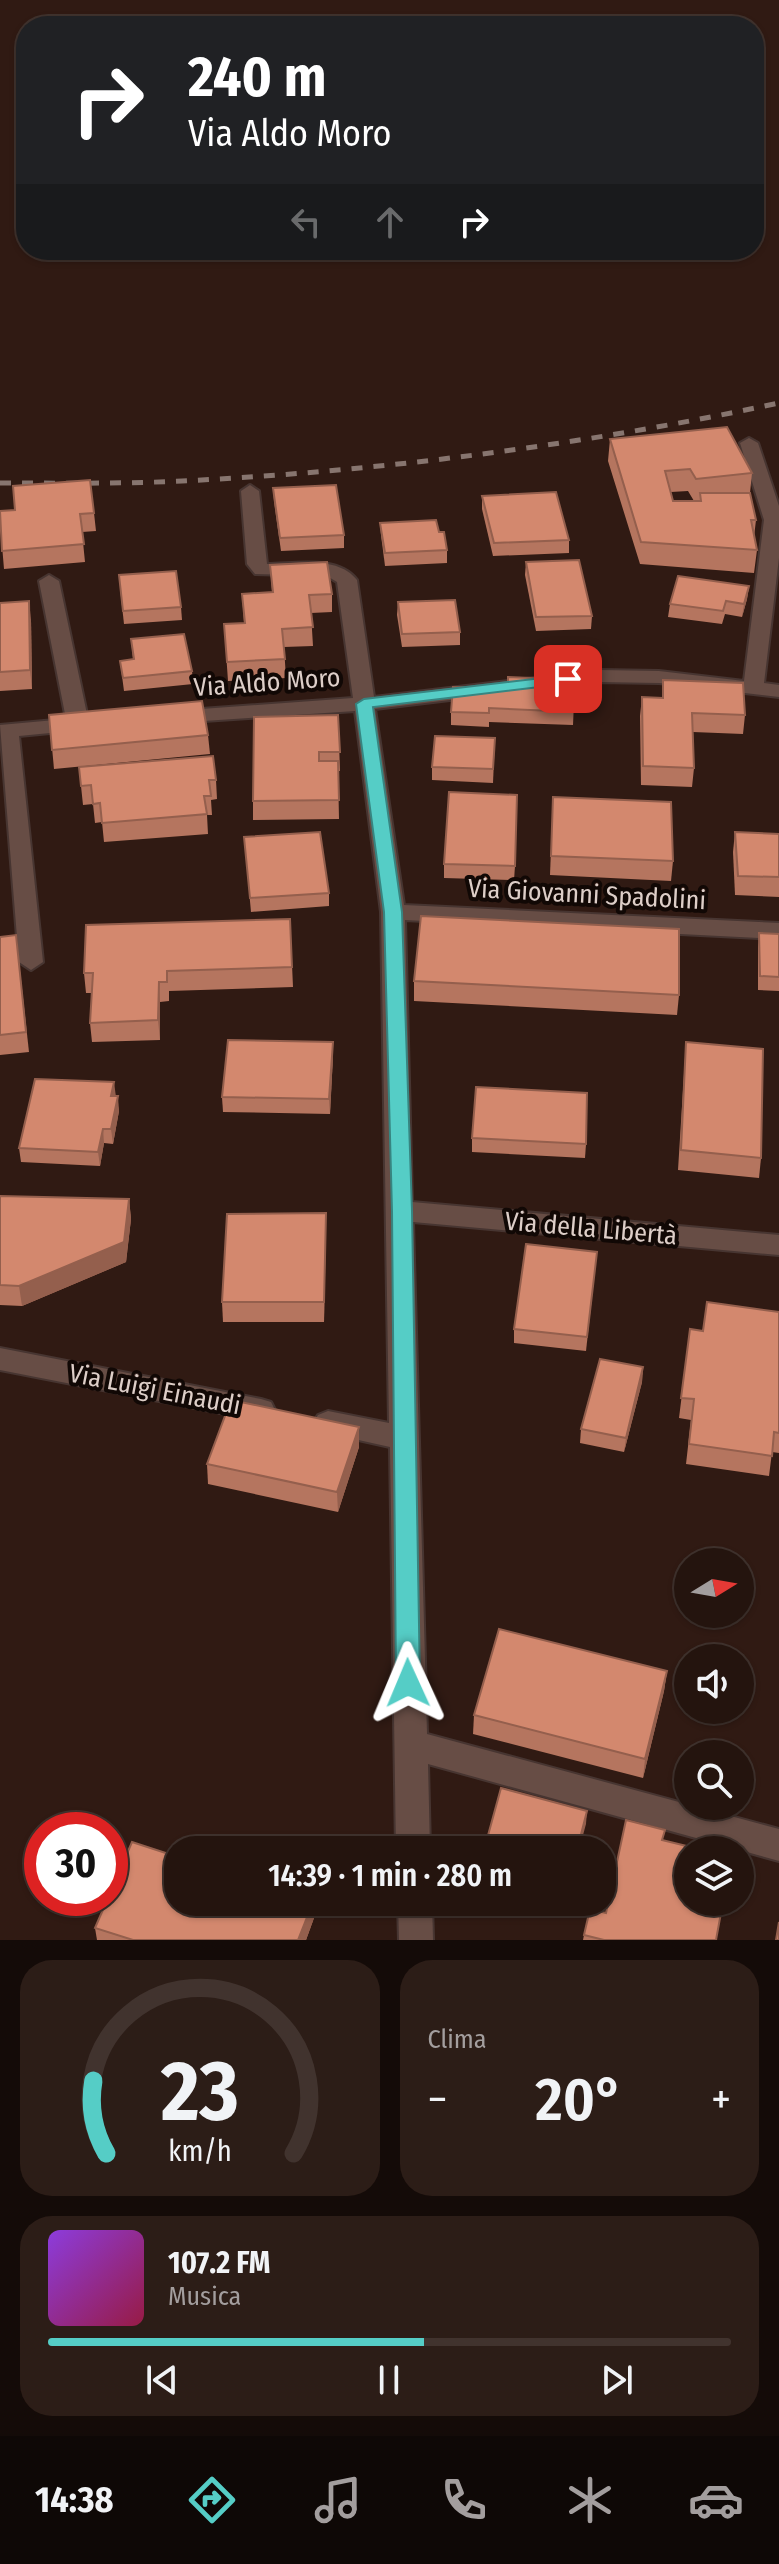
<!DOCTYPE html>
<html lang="it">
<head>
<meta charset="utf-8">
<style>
	body { margin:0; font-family:"Fira Sans Condensed",sans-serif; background:#2c1d17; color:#f1f3f6; height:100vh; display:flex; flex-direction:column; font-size:30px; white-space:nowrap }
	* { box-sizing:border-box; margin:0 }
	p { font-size:26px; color:#a39e9e }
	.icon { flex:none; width:44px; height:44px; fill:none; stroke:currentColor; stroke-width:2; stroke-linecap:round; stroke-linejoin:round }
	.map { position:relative; height:1940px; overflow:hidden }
	.details { display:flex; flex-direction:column; gap:20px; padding:20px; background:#140b08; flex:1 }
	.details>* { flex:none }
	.guide { position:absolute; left:16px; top:16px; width:748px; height:244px; border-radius:32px; box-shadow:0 2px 6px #0004,0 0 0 2px #41332e; background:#202124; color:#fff; overflow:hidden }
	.needle { width:52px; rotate:79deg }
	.buttons { position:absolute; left:674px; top:1548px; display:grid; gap:16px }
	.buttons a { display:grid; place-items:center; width:80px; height:80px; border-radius:50%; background:#24140e; box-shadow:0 2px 6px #0004,0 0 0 2px #41332e; font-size:40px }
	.speed { position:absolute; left:24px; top:1812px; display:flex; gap:16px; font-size:40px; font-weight:700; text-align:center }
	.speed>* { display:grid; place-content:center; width:104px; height:104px; border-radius:50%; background:#24140e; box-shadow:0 2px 6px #0004,0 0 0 2px #41332e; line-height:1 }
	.speed .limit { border:12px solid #d22; background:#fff; color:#111 }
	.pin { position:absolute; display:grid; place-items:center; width:68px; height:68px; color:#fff; margin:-34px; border-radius:16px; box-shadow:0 4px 12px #0006 }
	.me { position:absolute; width:88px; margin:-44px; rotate:359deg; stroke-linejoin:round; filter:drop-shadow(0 0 6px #0008) }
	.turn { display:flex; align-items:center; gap:28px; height:168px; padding:0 40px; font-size:36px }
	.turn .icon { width:104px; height:104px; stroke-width:2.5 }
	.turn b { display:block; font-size:56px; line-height:68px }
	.lanes { display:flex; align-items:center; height:76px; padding:0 40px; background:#0003; justify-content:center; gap:40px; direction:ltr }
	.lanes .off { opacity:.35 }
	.big { font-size:60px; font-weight:600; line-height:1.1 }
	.details .card { flex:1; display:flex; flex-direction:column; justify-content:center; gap:12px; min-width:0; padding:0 28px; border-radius:32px; background:#2c1d17 }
	.details .dial { align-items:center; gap:0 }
	.dial svg { height:208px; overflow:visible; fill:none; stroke:#41332e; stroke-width:7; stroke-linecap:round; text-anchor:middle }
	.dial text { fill:#f1f3f6; stroke:none }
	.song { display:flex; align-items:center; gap:24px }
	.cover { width:96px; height:96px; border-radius:12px; background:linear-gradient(135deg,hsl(270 70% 55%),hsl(340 70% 35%)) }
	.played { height:8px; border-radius:4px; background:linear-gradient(90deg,#55cdc6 55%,#41332e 55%) }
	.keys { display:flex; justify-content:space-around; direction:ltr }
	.heat { display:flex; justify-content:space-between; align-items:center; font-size:44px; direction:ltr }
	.details .tiles { flex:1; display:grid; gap:20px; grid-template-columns:1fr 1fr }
	.card:last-child { grid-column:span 2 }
	.trip { position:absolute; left:164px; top:1836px; width:452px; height:80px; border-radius:32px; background:#24140e; box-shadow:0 2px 6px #0004,0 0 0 2px #41332e; font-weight:600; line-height:80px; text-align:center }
	.tab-bar { display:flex; height:128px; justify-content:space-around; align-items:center; background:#0e0806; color:#a39e9e }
	.tab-bar .icon { width:56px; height:56px }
	.tab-bar .on { color:#55cdc6 }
	.tab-bar b { font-size:36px; color:#f1f3f6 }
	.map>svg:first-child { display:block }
</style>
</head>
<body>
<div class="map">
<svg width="779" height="1940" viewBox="0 0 779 1940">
	<rect width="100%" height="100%" fill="#301a13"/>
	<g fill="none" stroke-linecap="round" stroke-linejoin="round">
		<g stroke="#473531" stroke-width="4">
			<g id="minor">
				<path d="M749,438L758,443L779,506V558L764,683L779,685V697L659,683L599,682L375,709L404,905L779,923V939L405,920L412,1202L779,1235V1255L413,1222L427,1734L779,1829V1861L428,1764L430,1850H396L390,1447L318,1431L313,1423L318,1415L328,1411L389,1423L381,912L355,711L174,723L163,717L174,711L353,698L337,582L327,576L255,574L247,564L241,491L250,485L259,491L267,564C296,564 338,555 357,580L374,697L599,670L659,671L744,681L764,520L740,443Z"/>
				<path d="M49,575L59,581L88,719L92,724L81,730L19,736L43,962L31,970L19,962L0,725L66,719L39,581Z"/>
				<path d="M0,1348L261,1399L271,1402L275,1410L271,1418L261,1421L0,1370Z"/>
				<path d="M398,1902H432L433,1940H399Z"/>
			</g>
		</g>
		<use href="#minor" fill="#674d45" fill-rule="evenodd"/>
		<path stroke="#87756f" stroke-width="5" stroke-dasharray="11 11" stroke-linecap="butt" d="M0,483C61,483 122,484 182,481C383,471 583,445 779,403"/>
	</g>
	<g fill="#b5755f" fill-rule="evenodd">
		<path d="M610,439L752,473L750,493L756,520L754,537L757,550L754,573L640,564L608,461ZM688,491L694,501L699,500V501H673L671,492Z"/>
		<path d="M273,488L344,535V548L281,551L274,501Z"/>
		<path d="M482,496L569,540V553L493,556L482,509Z"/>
		<path d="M94,513L96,531L82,532L85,562L4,569L0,521Z"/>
		<path d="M380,523L439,532L447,550V563L385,566L381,535Z"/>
		<path d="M526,562L592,616L591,629L536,631L525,575Z"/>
		<path d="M270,565L332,594V612L311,613L313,646L284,647L286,678L228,681L224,624L244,623L242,594L272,592Z"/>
		<path d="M749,586L747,599L742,617L725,614L722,624L668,617L670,604Z"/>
		<path d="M120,588L181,607L182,620L124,624Z"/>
		<path d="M398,602L460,632V645L402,647L397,615Z"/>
		<path d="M0,603L31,620L32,689L0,691Z"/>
		<path d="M131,639L192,671L193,684L124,691L120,661L133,659Z"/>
		<path d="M575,680L573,725L489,722V727L451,725V712L508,689Z"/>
		<path d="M663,680L745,715L743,734L693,732L694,768L692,787L641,785L640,716L642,697L662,698Z"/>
		<path d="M49,715L208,735L210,754L54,769Z"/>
		<path d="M338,715L340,771H338L339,819L253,820V801Z"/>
		<path d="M495,738L493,783L432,780V767Z"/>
		<path d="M79,767L216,780L217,799L211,800L212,815H207L208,834L104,842L102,822L95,823L93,804L83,805Z"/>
		<path d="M553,797L673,861L671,881L550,875Z"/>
		<path d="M735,832L779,834V897L735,895L733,852Z"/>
		<path d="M244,837L329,893V906L251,912Z"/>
		<path d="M444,864L515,866L514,880L444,878Z"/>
		<path d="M290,919L293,987L169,991V1001L160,1002V1040L92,1042L90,1023L92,993H86L84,973Z"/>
		<path d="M759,933L779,934V991L758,990V947Z"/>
		<path d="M16,935L29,1052L0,1055V937Z"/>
		<path d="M414,981L679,995L677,1015L414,1001Z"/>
		<path d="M686,1042L761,1158L759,1178L678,1170Z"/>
		<path d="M333,1056L330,1114L223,1112L222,1097Z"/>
		<path d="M116,1096L119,1111L113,1144L104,1143L100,1166L21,1162L19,1148Z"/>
		<path d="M472,1138L586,1144L585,1158L472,1152Z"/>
		<path d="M0,1196L129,1199L131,1219L126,1262L22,1306L0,1305Z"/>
		<path d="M326,1213L324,1322H223L222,1302Z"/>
		<path d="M597,1252L586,1351L514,1343V1329Z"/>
		<path d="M779,1312V1453L772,1452L769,1476L686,1464L691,1420L679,1418L690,1329L703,1331Z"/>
		<path d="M643,1367L642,1382L624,1452L580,1443L581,1429Z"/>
		<path d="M359,1447L338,1512L208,1484L207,1464Z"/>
		<path d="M667,1671L664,1691L643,1778L473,1734L474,1715Z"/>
		<path d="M663,1840L716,1940H583L584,1935L606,1913Z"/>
		<path d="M511,1902H566L562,1916Z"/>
		<path d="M314,1918L306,1940H97L95,1928Z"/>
	</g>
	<g fill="#945f4d">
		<path d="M749,586L747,599L742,617L744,604Z"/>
		<path d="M29,601L31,620L32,689L30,670Z"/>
		<path d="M159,982L160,1002V1040L158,1020Z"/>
		<path d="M333,1042V1056L330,1114L329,1099Z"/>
		<path d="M114,1082L116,1097L111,1096Z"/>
		<path d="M118,1096L119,1111L113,1144L111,1129Z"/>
		<path d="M103,1129L104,1143L100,1166L98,1152Z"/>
		<path d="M129,1199L131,1219L126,1262L22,1306L19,1286Z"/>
		<path d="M326,1213V1233L324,1322V1302Z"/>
		<path d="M643,1367L642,1382L624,1452L626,1438Z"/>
		<path d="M359,1427V1447L338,1512L337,1492Z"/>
		<path d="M667,1671L664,1691L643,1778L645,1759Z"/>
		<path d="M587,1811L586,1824L579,1850H577Z"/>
		<path d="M313,1902H314V1918L306,1940H298Z"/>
	</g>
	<g fill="#d3886e" stroke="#945f4d" stroke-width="2">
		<path d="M727,427L752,473L696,479L690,469L665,471L673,501H701L700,493H750L756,520H751L757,550L641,542L610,439Z"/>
		<path d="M90,480L94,513L80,514L84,544L2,551L0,511L15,510L13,486Z"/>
		<path d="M336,485L344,535L280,538L273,488Z"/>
		<path d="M556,492L569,540L494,543L482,496Z"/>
		<path d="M436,520L439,532H444L447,550L385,553L380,523Z"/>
		<path d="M579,560L592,616L536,617L526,562Z"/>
		<path d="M327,562L332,594L309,595L313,627L282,629L285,659L227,662L224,624L245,623L242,594L273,592L270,565Z"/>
		<path d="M176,571L181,607L123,611L119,575Z"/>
		<path d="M678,576L749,586L744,604L726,601L723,611L670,604Z"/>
		<path d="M455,600L460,632L402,634L398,602Z"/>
		<path d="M29,601L30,670L0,672V603Z"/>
		<path d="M184,634L192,671L123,678L120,661L134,659L131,639Z"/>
		<path d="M508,677L575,680L574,712L489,708V713L451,712L453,687L508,689Z"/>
		<path d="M663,680L743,683L745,715L692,713L694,768L643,766L642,697L663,698Z"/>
		<path d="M202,701L208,735L52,750L49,715Z"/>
		<path d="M338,715L340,752H319V761H338L339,800L253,801L254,717Z"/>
		<path d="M435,736L495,738L493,769L432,767Z"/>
		<path d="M213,756L216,780H209L211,796H204L207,814L102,823L100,803L93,804L91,785L81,786L79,767Z"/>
		<path d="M449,792L517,795L515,866L444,864Z"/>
		<path d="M553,797L671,802L673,861L551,856Z"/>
		<path d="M320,832L329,893L250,898L244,837Z"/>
		<path d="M735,832L779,834V877L738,876Z"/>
		<path d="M421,916L679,929V995L414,981Z"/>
		<path d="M290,919L292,967L167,971V982H159L158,1020L90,1023L93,973H84L86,925Z"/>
		<path d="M759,933L779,934V977L760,976Z"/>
		<path d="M16,935L26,1032L0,1035V937Z"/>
		<path d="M228,1040L333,1042L329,1099L222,1097Z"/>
		<path d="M686,1042L763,1049L761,1158L681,1150Z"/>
		<path d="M35,1079L114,1082L111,1096H118L111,1129H103L98,1152L19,1148Z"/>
		<path d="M476,1087L587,1093L586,1144L472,1138Z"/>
		<path d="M0,1196L129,1199L124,1242L19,1286L0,1285Z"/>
		<path d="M326,1213L324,1302H222L227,1214Z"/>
		<path d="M526,1244L597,1252L587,1337L514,1329Z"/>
		<path d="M707,1302L779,1312V1433L774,1432L772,1456L689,1444L694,1399L681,1398L690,1329L703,1331Z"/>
		<path d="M600,1359L643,1367L626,1438L581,1429Z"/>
		<path d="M231,1400L359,1427L337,1492L207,1464Z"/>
		<path d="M499,1629L667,1671L645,1759L474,1715Z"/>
		<path d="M501,1788L587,1811L577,1850H484Z"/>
		<path d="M626,1820L665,1830L662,1840L703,1850H688V1902H723L716,1940H604L584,1935L590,1909L606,1913Z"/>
		<path d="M132,1842L178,1857V1902H313L298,1940H133L95,1928L108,1898H110V1893Z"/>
		<path d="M779,1922V1940H776Z"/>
	</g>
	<path fill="#55cdc6" stroke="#378581" stroke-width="2" d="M568,675L576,679L573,683L373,707L402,912L412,1211L420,1683L417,1691L408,1694L400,1691L396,1683L392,1211L384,912L356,704L364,699Z"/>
	<g text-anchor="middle" stroke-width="8" stroke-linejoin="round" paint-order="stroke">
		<g font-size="26" fill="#ddcec8" stroke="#110805">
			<text transform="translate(267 682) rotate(-4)" y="9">Via Aldo Moro</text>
			<text transform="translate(587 894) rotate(3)" y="9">Via Giovanni Spadolini</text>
			<text transform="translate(591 1228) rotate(5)" y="9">Via della Libertà</text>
			<text transform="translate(155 1389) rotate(11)" y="9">Via Luigi Einaudi</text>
		</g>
	</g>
</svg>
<div class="buttons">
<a><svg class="needle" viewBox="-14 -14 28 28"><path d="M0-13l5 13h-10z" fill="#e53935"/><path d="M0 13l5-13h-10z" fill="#a39e9e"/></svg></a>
<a><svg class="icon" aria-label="sound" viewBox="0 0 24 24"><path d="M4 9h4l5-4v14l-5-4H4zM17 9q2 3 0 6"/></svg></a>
<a><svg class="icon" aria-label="search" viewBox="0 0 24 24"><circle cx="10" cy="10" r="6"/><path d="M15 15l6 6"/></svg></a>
<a><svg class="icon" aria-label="layers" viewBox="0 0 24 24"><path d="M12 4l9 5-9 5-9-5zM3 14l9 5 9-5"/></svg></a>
</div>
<div class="speed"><div class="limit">30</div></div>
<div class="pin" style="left:568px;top:679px;background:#d93025"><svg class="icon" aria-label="arrive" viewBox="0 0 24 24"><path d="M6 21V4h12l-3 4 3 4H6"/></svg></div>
<svg class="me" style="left:408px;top:1683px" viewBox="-20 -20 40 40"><path d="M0-17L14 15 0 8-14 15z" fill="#55cdc6" stroke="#fff" stroke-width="4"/></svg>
<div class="trip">14:39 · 1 min · 280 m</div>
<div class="guide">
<div class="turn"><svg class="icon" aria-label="right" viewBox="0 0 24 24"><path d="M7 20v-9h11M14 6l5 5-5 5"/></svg><div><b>240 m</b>Via Aldo Moro</div></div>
<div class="lanes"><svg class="icon off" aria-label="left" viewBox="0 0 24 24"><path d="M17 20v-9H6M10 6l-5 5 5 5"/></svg><svg class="icon off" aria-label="ahead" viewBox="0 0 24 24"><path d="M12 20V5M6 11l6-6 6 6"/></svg><svg class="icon" aria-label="right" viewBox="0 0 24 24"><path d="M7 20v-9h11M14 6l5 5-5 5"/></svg></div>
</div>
</div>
<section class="details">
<div class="tiles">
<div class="card dial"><svg viewBox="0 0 100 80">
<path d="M14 69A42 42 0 1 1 86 69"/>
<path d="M14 69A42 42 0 0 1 9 41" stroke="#55cdc6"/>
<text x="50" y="56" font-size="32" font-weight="700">23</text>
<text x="50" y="72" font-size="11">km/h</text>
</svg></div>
<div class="card"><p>Clima</p>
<div class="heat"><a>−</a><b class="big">20°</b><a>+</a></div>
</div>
<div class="card">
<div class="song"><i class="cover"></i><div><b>107.2 FM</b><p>Musica</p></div></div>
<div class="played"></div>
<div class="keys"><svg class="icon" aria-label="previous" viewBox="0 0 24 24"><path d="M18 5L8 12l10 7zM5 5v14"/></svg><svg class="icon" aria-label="pause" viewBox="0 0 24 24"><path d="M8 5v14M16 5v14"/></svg><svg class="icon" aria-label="next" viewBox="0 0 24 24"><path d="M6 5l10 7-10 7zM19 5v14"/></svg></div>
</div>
</div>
</section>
<nav class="tab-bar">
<b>14:38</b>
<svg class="icon on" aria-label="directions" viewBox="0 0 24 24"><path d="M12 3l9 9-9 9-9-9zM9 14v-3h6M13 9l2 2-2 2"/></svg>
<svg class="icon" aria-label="music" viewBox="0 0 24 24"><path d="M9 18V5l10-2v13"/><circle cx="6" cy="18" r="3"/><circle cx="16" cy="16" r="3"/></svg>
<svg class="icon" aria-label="phone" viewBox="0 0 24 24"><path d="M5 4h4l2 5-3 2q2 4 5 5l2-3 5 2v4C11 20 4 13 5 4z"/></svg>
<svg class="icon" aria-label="climate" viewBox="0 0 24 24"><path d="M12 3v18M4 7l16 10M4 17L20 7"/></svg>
<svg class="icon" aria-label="car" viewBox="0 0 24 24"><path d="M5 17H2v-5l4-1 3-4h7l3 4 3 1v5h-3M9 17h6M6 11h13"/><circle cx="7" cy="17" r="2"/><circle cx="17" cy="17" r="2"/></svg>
</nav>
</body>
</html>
